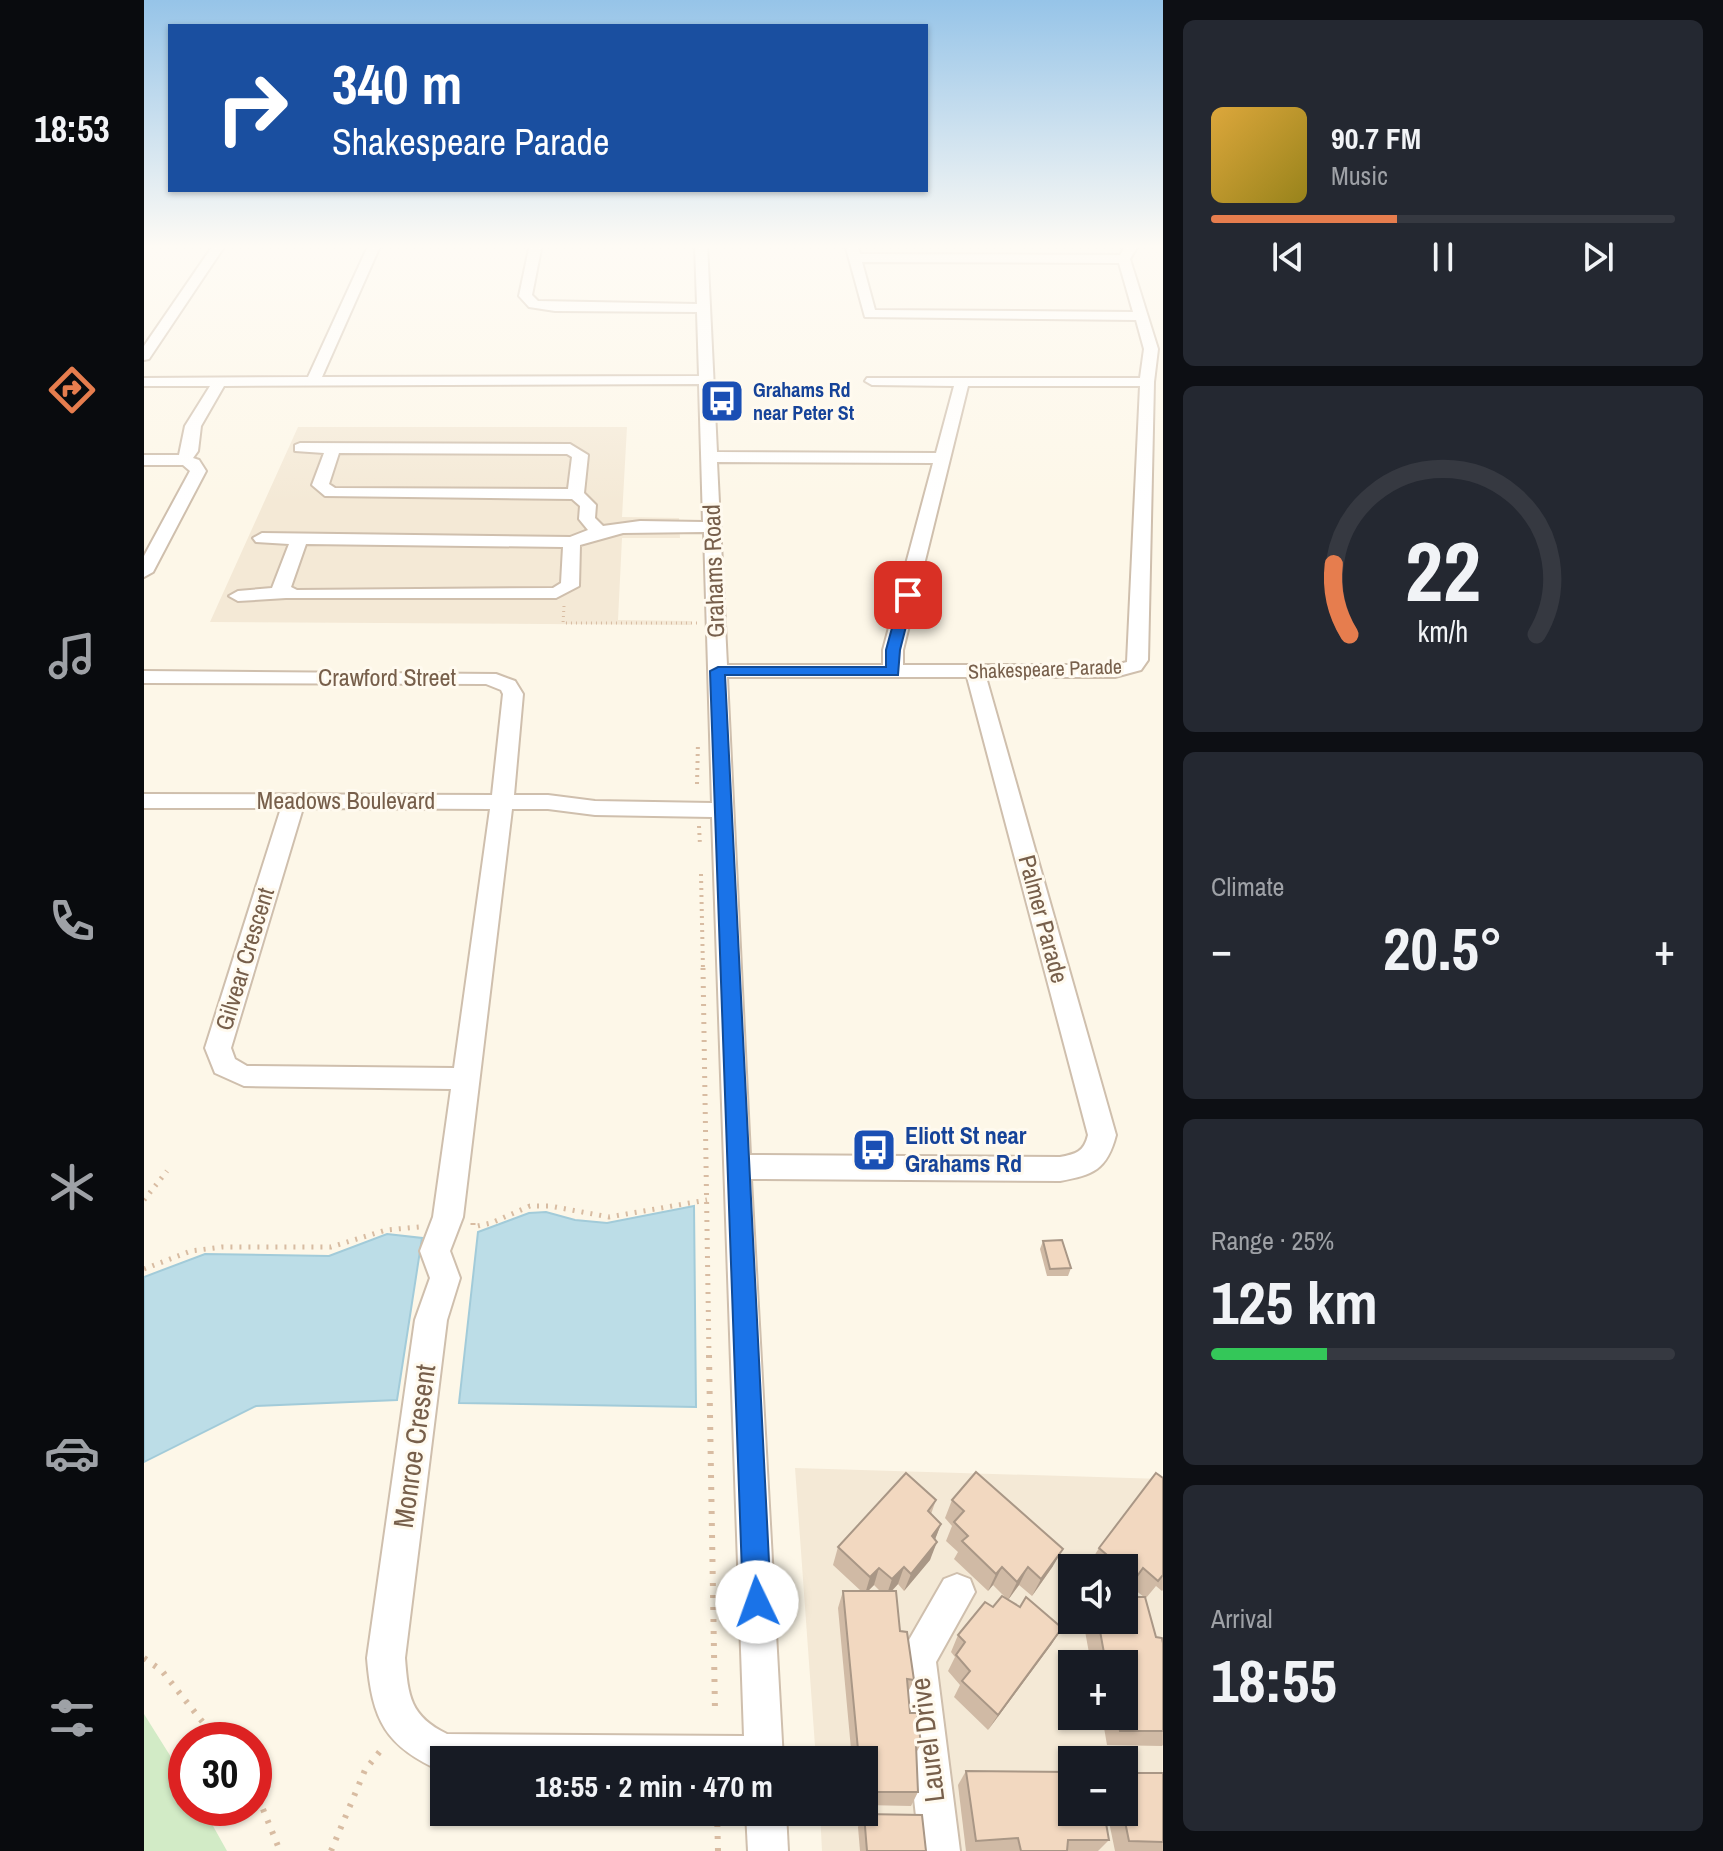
<!DOCTYPE html>
<html lang="en">
<head>
<meta charset="utf-8">
<style>
	body { margin:0; font-family:"Archivo Narrow",sans-serif; background:#242831; color:#f1f3f6; height:100vh; display:flex; flex-direction:column; font-size:30px; white-space:nowrap }
	* { box-sizing:border-box; margin:0 }
	p { font-size:26px; color:#9ea1a6 }
	.icon { flex:none; width:44px; height:44px; fill:none; stroke:currentColor; stroke-width:2; stroke-linecap:round; stroke-linejoin:round }
	.map { position:relative; flex:1; overflow:hidden }
	.sheet { display:flex; flex-direction:column; gap:20px; padding:20px; background:#0d0f14; width:560px }
	.sheet>* { flex:none }
	.banner { position:absolute; left:24px; top:24px; width:760px; height:168px; border-radius:0px; box-shadow:0 2px 6px #0004; background:#1a4fa0; color:#fff; overflow:hidden }
	.buttons { position:absolute; left:914px; top:1554px; display:grid; gap:16px }
	.buttons a { display:grid; place-items:center; width:80px; height:80px; border-radius:0px; background:#171b24; box-shadow:0 2px 6px #0004; font-size:40px }
	.speed { position:absolute; left:24px; top:1722px; display:flex; gap:16px; font-size:40px; font-weight:700; text-align:center }
	.speed>* { display:grid; place-content:center; width:104px; height:104px; border-radius:50%; background:#171b24; box-shadow:0 2px 6px #0004; line-height:1 }
	.speed .limit { border:12px solid #d22; background:#fff; color:#111 }
	.pin { position:absolute; display:grid; place-items:center; width:68px; height:68px; color:#fff; margin:-34px; border-radius:16px; box-shadow:0 4px 12px #0006 }
	.me { position:absolute; width:88px; margin:-44px; rotate:357deg; stroke-linejoin:round; filter:drop-shadow(0 0 6px #0008) }
	.turn { display:flex; align-items:center; gap:28px; height:168px; padding:0 32px; font-size:36px }
	.turn .icon { width:104px; height:104px; stroke-width:2.5 }
	.turn b { display:block; font-size:56px; line-height:68px }
	.big { font-size:60px; font-weight:800; line-height:1.1 }
	.sheet .card { flex:1; display:flex; flex-direction:column; justify-content:center; gap:12px; min-width:0; padding:0 28px; border-radius:12px; background:#242831 }
	.sheet .dial { align-items:center; gap:0 }
	.dial svg { height:208px; overflow:visible; fill:none; stroke:#363941; stroke-width:7; stroke-linecap:round; text-anchor:middle }
	.dial text { fill:#f1f3f6; stroke:none }
	.song { display:flex; align-items:center; gap:24px }
	.cover { width:96px; height:96px; border-radius:12px; background:linear-gradient(135deg,hsl(40 70% 55%),hsl(50 70% 35%)) }
	.played { height:8px; border-radius:4px; background:linear-gradient(90deg,#e67d4e 40%,#363941 40%) }
	.keys { display:flex; justify-content:space-around; direction:ltr }
	.heat { display:flex; justify-content:space-between; align-items:center; font-size:44px; direction:ltr }
	.charge { height:12px; border-radius:6px; background:linear-gradient(90deg,#34c759 25%,#363941 0) }
	.trip { position:absolute; left:286px; top:1746px; width:448px; height:80px; border-radius:0px; background:#171b24; box-shadow:0 2px 6px #0004; font-weight:800; line-height:80px; text-align:center }
	main { display:flex; flex:1; min-height:0 }
	.tab-bar { display:flex; flex-direction:column; width:144px; justify-content:space-around; align-items:center; background:#090b0e; color:#9ea1a6 }
	.tab-bar .icon { width:56px; height:56px }
	.tab-bar .current { color:#e67d4e }
	.tab-bar b { font-size:36px; color:#f1f3f6 }
	.map>svg:first-child { display:block }
</style>
</head>
<body>
<main>
<nav class="tab-bar">
<b>18:53</b>
<svg class="icon current" aria-label="directions" viewBox="0 0 24 24"><path d="M12 3l9 9-9 9-9-9zM9 14v-3h6M13 9l2 2-2 2"/></svg>
<svg class="icon" aria-label="music" viewBox="0 0 24 24"><path d="M9 18V5l10-2v13"/><circle cx="6" cy="18" r="3"/><circle cx="16" cy="16" r="3"/></svg>
<svg class="icon" aria-label="phone" viewBox="0 0 24 24"><path d="M5 4h4l2 5-3 2q2 4 5 5l2-3 5 2v4C11 20 4 13 5 4z"/></svg>
<svg class="icon" aria-label="climate" viewBox="0 0 24 24"><path d="M12 3v18M4 7l16 10M4 17L20 7"/></svg>
<svg class="icon" aria-label="car" viewBox="0 0 24 24"><path d="M5 17H2v-5l4-1 3-4h7l3 4 3 1v5h-3M9 17h6M6 11h13"/><circle cx="7" cy="17" r="2"/><circle cx="17" cy="17" r="2"/></svg>
<svg class="icon" aria-label="filters" viewBox="0 0 24 24"><path d="M4 7h16M4 17h16"/><circle cx="9" cy="7" r="2"/><circle cx="15" cy="17" r="2"/></svg>
</nav>
<div class="map">
<svg width="1019" height="1851" viewBox="0 0 1019 1851">
	<rect width="100%" height="100%" fill="#fdf7e8"/>
	<g fill="#f4e9d6" fill-rule="evenodd">
		<path d="M154,427H483L478,517L535,518L536,538H478L474,620L547,621V625L66,622Z"/>
		<path d="M651,1468L1019,1479V1851H678L676,1812H720V1760H672ZM928,1568H980V1620H928ZM928,1664H980V1716H928ZM928,1760H980V1812H928Z"/>
	</g>
	<path fill="#d2ebc6" d="M0,1714L42,1781V1808H59L83,1851H0Z"/>
	<g fill="#bcdde7" stroke="#a2cbd9" stroke-width="2">
		<path d="M550,1206L552,1407L315,1403L334,1232L385,1213L402,1212L431,1220L463,1223Z"/>
		<path d="M243,1234L278,1238L253,1400L112,1406L0,1462V1277L61,1254L185,1256Z"/>
	</g>
	<g fill="none" stroke-linecap="round" stroke-linejoin="round">
		<g stroke="#cfbfad" stroke-width="4">
			<g id="minor">
				<path d="M70,244H82L5,359L0,360V346Z"/>
				<path d="M225,244H237L178,377L555,376L553,312L411,311L385,307L375,296L386,244H398L388,295L394,301L553,304L551,244H563L573,452L792,453L810,386L728,385L721,381L723,378H996L1000,349L992,320L721,317L701,244H713L716,254L976,255L983,244H995L986,259L1014,349L1010,382L1004,660L997,670L971,677H842L972,1135C963,1170 949,1175 916,1181L607,1179L639,1760H300V1772C241,1747 228,1720 223,1658L271,1320L286,1278L276,1251L289,1217L307,1089L100,1086L71,1073L61,1048L137,808H0V794L348,795L359,694L357,690L342,684L0,683V671L352,674L371,681L379,694L370,795H404L451,801L568,803L560,532L479,533L436,545L435,586L412,598H142L94,601L85,596L94,591L128,588L145,544L112,542L109,538L118,533L426,537L444,530L435,519L436,506L428,499L181,496L168,485L180,453L151,451V445L156,443L426,444L444,455L440,493L452,505L451,518L459,526L496,521L559,522L555,384L80,386L57,426L54,451L49,458L55,460L62,471L9,572L0,577V556L46,471L39,465H0V455H35L41,426L66,386H0V378L164,377ZM718,262L975,263L989,312L731,310ZM824,386H996L983,662L971,665H759V650ZM195,453L423,454L428,457L424,489L191,488L185,484ZM573,462L789,463L739,650V665H583ZM162,544L419,547L417,583L409,588L153,590L147,587ZM583,677H823L944,1135C940,1152 932,1154 916,1157L606,1155ZM159,808L346,809L310,1068L103,1066L91,1059L87,1048ZM368,809H404L451,815L568,817L600,1736L303,1734C266,1716 264,1696 261,1658L303,1320L316,1278L306,1251L319,1217Z"/>
				<path d="M813,1574L826,1579L831,1592L792,1662L816,1851H776L754,1659L800,1579Z"/>
				<path d="M602,1812H642L644,1851H604Z"/>
			</g>
		</g>
		<path stroke="#d8bca2" stroke-width="3" stroke-dasharray="1 4" stroke-linecap="butt" d="M420,606L419,623H553"/>
		<g stroke="#d8bca2" stroke-width="4" stroke-dasharray="2 5" stroke-linecap="butt">
			<path d="M553,784L554,742"/>
			<path d="M555,826L556,845"/>
			<path d="M557,874L559,970"/>
		</g>
		<g stroke="#d8bca2" stroke-width="5" stroke-dasharray="2 7" stroke-linecap="butt">
			<path d="M559,968L565,1357"/>
			<path d="M0,1200L23,1171"/>
			<path d="M329,1223V1227L347,1223L386,1206H406L465,1217L563,1200"/>
			<path d="M0,1269L47,1251L78,1247H187L242,1230L275,1227"/>
		</g>
		<g stroke="#d8bca2" stroke-width="6" stroke-dasharray="3 9" stroke-linecap="butt">
			<path d="M565,1355L571,1711"/>
			<path d="M0,1658L18,1671L73,1740"/>
			<path d="M110,1787L136,1851"/>
			<path d="M573,1812L574,1851"/>
			<path d="M187,1851L221,1770L237,1750"/>
		</g>
		<use href="#minor" fill="#fff" fill-rule="evenodd"/>
	</g>
	<g fill="#d0baa5" fill-rule="evenodd">
		<path d="M899,1241L927,1268L924,1276H903L896,1249Z"/>
		<path d="M1019,1478V1590L1018,1591L1012,1586L1002,1598H1001L1012,1637L1019,1643V1745L1018,1746L963,1745L958,1716H980V1664H947L939,1620H980L1000,1597L986,1586L980,1594V1568H946L944,1566L955,1548Z"/>
		<path d="M792,1500L787,1514L797,1524L791,1539L786,1560L760,1591L754,1584L748,1591L756,1631L770,1680L764,1692L766,1713L777,1744L772,1753L774,1792L767,1806L720,1805V1760H708L694,1608L699,1591H717L689,1565L694,1547ZM730,1585L736,1591H724Z"/>
		<path d="M808,1500L909,1566L888,1596L875,1585L864,1600L876,1607L918,1628L907,1645L844,1730L810,1697L816,1685L804,1671L811,1657L807,1652L814,1635L849,1607L863,1599L849,1585L844,1591L810,1559L814,1552L802,1541L808,1526L801,1518Z"/>
		<path d="M822,1771L965,1840L954,1851H822L814,1785Z"/>
		<path d="M1019,1773V1851H971L963,1812H980Z"/>
		<path d="M720,1814L782,1851H716L714,1827Z"/>
	</g>
	<g fill="#a99786">
		<path d="M797,1524L790,1542L788,1536Z"/>
		<path d="M793,1542L786,1560L760,1591L767,1574Z"/>
		<path d="M919,1549L909,1566L888,1596L897,1579Z"/>
		<path d="M760,1567L754,1584L742,1597L748,1579Z"/>
		<path d="M858,1567L849,1585L844,1591L852,1574Z"/>
		<path d="M884,1567L875,1585L864,1600L873,1582Z"/>
		<path d="M735,1568L730,1585L721,1594L726,1577Z"/>
		<path d="M918,1628L907,1645L844,1730L854,1715Z"/>
	</g>
	<g fill="#f2d8c0" stroke="#a99786" stroke-width="2">
		<path d="M918,1240L927,1268L906,1269L899,1241Z"/>
		<path d="M832,1472L919,1549L897,1579L884,1567L873,1582L858,1567L852,1574L818,1541L824,1536L810,1522L820,1511L808,1500Z"/>
		<path d="M762,1473L792,1500L784,1511L797,1524L788,1536L793,1542L767,1574L760,1567L748,1579L735,1568L726,1577L694,1547Z"/>
		<path d="M1012,1473L1019,1478V1575L1014,1581L999,1568L991,1579L980,1570V1568H978L955,1548Z"/>
		<path d="M699,1591H752L756,1631L763,1632L770,1680L763,1679L766,1713H773L777,1744L772,1745L774,1792H720V1760H715Z"/>
		<path d="M858,1596L876,1607L882,1597L918,1628L854,1715L818,1681L826,1671L812,1655L821,1642L814,1635L841,1602L849,1607Z"/>
		<path d="M980,1597H1001L1012,1637L1018,1638L1019,1643V1731H976L973,1716H980V1664H962L954,1620H980Z"/>
		<path d="M822,1771L928,1772V1812H960L965,1840H924L923,1851H877L874,1838L832,1841Z"/>
		<path d="M980,1773H1019V1842L985,1841L979,1812Z"/>
		<path d="M720,1814L778,1815L782,1851H723Z"/>
	</g>
	<linearGradient id="sky" x2="0" y2="1"><stop stop-color="#96c4e8"/><stop offset="0.49" stop-color="#fefbf5"/><stop offset="1" stop-color="#fefbf5" stop-opacity="0"/></linearGradient>
	<rect width="1019" height="503" fill="url(#sky)"/>
	<path fill="#1a73e8" stroke="#114b97" stroke-width="2" d="M764,591L770,595L756,650L754,675H581L627,1602L623,1612L613,1616L603,1612L599,1602L566,671L574,667H742V650L757,595Z"/>
	<defs>
		<g id="bus-square" transform="scale(2.3)"><rect x="-9" y="-9" width="18" height="18" rx="4" fill="#1a4fb4" stroke="#fffaef"/><path d="M-5-6H5V4H4V6H2V4H-2V6H-4V4H-5ZM-3.5-4V0h7V-4ZM-3.5 1.2v1.5H-2V1.2ZM2 1.2v1.5H3.5V1.2Z" fill="#fff"/></g>
	</defs>
	<g fill-rule="evenodd">
		<use href="#bus-square" x="578" y="401"/>
		<use href="#bus-square" x="730" y="1150"/>
	</g>
	<g text-anchor="middle" stroke-width="6" stroke-linejoin="round" paint-order="stroke">
		<g font-size="20" font-weight="bold" fill="#164399" stroke="#fffaef" text-anchor="start">
			<text x="609" y="397">Grahams Rd<tspan x="609" dy="23">near Peter St</tspan></text>
		</g>
		<g font-size="20" fill="#775f4b" stroke="#fffaef">
			<text transform="translate(901 669) rotate(-2)" y="7">Shakespeare Parade</text>
		</g>
		<g font-size="24" fill="#775f4b" stroke="#fffaef">
			<text transform="translate(570 571) rotate(-92)" y="8">Grahams Road</text>
			<text x="243" y="686">Crawford Street</text>
			<text x="202" y="809">Meadows Boulevard</text>
			<text transform="translate(899 919) rotate(75)" y="8">Palmer Parade</text>
			<text transform="translate(101 959) rotate(-73)" y="8">Gilvear Crescent</text>
		</g>
		<g font-size="24" font-weight="bold" fill="#164399" stroke="#fffaef" text-anchor="start">
			<text x="761" y="1144">Eliott St near<tspan x="761" dy="28">Grahams Rd</tspan></text>
		</g>
		<g font-size="28" fill="#775f4b" stroke="#fffaef">
			<text transform="translate(270 1446) rotate(-82)" y="10">Monroe Cresent</text>
			<text transform="translate(783 1740) rotate(-97)" y="10">Laurel Drive</text>
		</g>
	</g>
</svg>
<div class="buttons">
<a><svg class="icon" aria-label="sound" viewBox="0 0 24 24"><path d="M4 9h4l5-4v14l-5-4H4zM17 9q2 3 0 6"/></svg></a>
<a>+</a>
<a>−</a>
</div>
<div class="speed"><div class="limit">30</div></div>
<div class="pin" style="left:764px;top:595px;background:#d93025"><svg class="icon" aria-label="arrive" viewBox="0 0 24 24"><path d="M6 21V4h12l-3 4 3 4H6"/></svg></div>
<svg class="me" style="left:613px;top:1602px" viewBox="-20 -20 40 40"><circle r="19" fill="#fff"/><path d="M0-13L10 11 0 6-10 11z" fill="#1a73e8"/></svg>
<div class="trip">18:55 · 2 min · 470 m</div>
<div class="banner">
<div class="turn"><svg class="icon" aria-label="right" viewBox="0 0 24 24"><path d="M7 20v-9h11M14 6l5 5-5 5"/></svg><div><b>340 m</b>Shakespeare Parade</div></div>
</div>
</div>
<section class="sheet">
<div class="card">
<div class="song"><i class="cover"></i><div><b>90.7 FM</b><p>Music</p></div></div>
<div class="played"></div>
<div class="keys"><svg class="icon" aria-label="previous" viewBox="0 0 24 24"><path d="M18 5L8 12l10 7zM5 5v14"/></svg><svg class="icon" aria-label="pause" viewBox="0 0 24 24"><path d="M8 5v14M16 5v14"/></svg><svg class="icon" aria-label="next" viewBox="0 0 24 24"><path d="M6 5l10 7-10 7zM19 5v14"/></svg></div>
</div>
<div class="card dial"><svg viewBox="0 0 100 80">
<path d="M14 69A42 42 0 1 1 86 69"/>
<path d="M14 69A42 42 0 0 1 8 42" stroke="#e67d4e"/>
<text x="50" y="56" font-size="32" font-weight="700">22</text>
<text x="50" y="72" font-size="11">km/h</text>
</svg></div>
<div class="card"><p>Climate</p>
<div class="heat"><a>−</a><b class="big">20.5°</b><a>+</a></div>
</div>
<div class="card"><p>Range · 25%</p><b class="big">125 km</b><div class="charge"></div></div>
<div class="card"><p>Arrival</p><b class="big">18:55</b></div>
</section>
</main>
</body>
</html>
